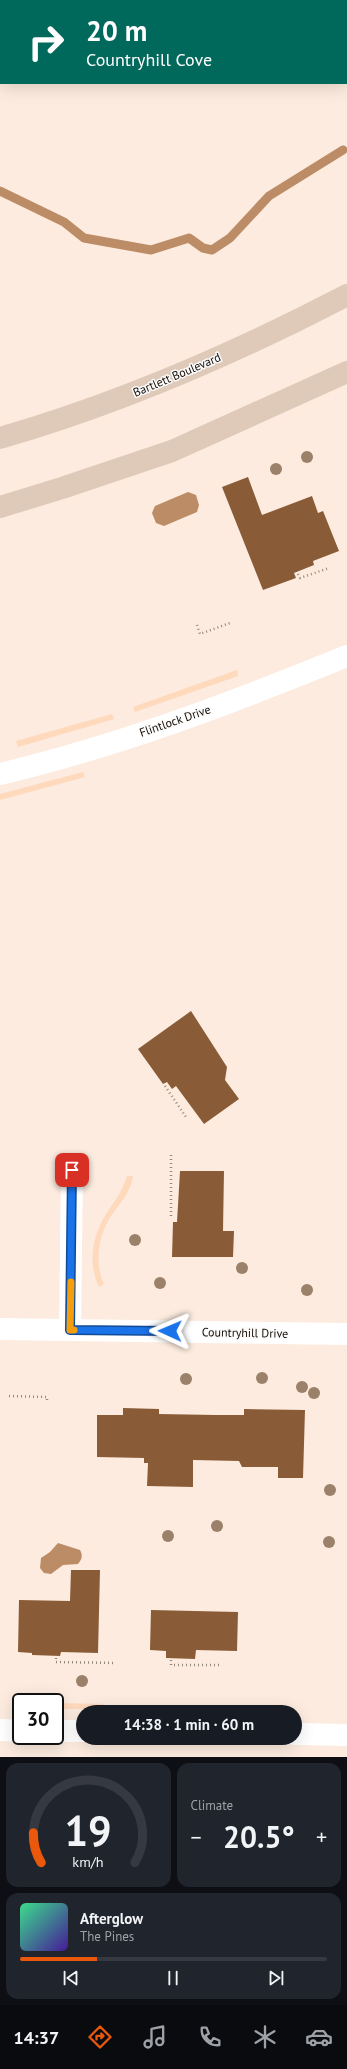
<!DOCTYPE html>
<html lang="en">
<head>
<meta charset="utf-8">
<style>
	body { margin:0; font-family:"PT Sans",sans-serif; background:#20242c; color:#f1f3f6; height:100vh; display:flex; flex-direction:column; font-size:15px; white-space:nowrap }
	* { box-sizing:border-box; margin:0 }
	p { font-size:13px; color:#9ea1a6 }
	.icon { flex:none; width:22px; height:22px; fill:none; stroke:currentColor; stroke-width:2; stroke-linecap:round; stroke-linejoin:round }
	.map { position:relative; height:1757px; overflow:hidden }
	.sheet { display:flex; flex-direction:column; gap:6px; padding:6px; background:#0d0f14; flex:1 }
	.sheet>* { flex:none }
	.hud { position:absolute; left:0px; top:0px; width:347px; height:84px; box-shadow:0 4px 16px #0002; background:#00695c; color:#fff; overflow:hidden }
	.speed { position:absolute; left:12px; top:1693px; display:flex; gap:8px; font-size:20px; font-weight:700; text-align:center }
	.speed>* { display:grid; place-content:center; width:52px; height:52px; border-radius:50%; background:#171b24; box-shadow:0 4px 16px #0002; line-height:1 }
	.speed .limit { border:2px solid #111; border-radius:6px; background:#fff; color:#111 }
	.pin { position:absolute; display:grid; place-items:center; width:34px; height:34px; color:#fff; margin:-17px; border-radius:8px; box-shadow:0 2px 6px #0006 }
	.me { position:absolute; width:44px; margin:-22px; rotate:271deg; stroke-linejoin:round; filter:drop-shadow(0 0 3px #0008) }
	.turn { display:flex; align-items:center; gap:14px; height:84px; padding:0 20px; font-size:18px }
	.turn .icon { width:52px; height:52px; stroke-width:2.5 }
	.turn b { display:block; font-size:28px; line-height:34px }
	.big { font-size:30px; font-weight:800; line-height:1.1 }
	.sheet .card { flex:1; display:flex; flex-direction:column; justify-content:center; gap:6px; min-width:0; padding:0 14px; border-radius:12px; background:#20242c }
	.sheet .dial { align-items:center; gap:0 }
	.dial svg { height:104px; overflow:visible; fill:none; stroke:#363941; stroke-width:7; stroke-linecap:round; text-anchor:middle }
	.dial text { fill:#f1f3f6; stroke:none }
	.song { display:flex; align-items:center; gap:12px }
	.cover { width:48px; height:48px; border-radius:6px; background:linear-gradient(135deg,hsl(150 70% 55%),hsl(260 70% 35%)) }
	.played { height:4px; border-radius:2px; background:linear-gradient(90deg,#ea580c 25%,#363941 25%) }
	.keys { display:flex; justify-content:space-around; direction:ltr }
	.heat { display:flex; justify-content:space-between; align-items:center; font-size:22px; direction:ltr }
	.sheet .tiles { flex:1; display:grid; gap:6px; grid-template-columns:1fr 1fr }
	.card:last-child { grid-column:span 2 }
	.trip { position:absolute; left:76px; top:1705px; width:226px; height:40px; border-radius:20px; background:#171b24; box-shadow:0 4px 16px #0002; font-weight:800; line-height:40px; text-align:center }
	.tabs { display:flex; height:64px; justify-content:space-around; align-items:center; background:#090b0e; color:#9ea1a6 }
	.tabs .icon { width:28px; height:28px }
	.tabs .current { color:#ea580c }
	.tabs b { font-size:18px; color:#f1f3f6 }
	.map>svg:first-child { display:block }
</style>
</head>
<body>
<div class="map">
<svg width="347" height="1757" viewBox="0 0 347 1757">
	<rect width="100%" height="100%" fill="#fcebde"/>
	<g fill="#fed9bc">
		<path d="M237,670L238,676L135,712L133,707Z"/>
		<path d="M112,714L114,719L18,747L16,741Z"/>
		<path d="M83,772L85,777L0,800V794Z"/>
		<path d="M127,1176H133C131,1192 120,1203 111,1216C98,1236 94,1263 104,1284L99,1287C88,1264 92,1237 105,1216C114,1201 122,1193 127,1176Z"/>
		<path d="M55,1703L104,1704V1709H55Z"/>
	</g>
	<g fill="#bc8c66">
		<path d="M188,492L196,495L199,505L197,512L164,526L156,523L152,513L155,506Z"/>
		<path d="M58,1543L80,1550C83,1556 82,1559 78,1564L63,1565L51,1574L44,1573L40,1568L41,1558L50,1552Z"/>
	</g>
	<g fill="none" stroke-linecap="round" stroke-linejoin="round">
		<path stroke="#bc8c66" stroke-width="9" d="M0,191L64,222L84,238L151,250L189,238L203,248L212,250L230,238L269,196L343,150"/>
	</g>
	<g fill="#895c37">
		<path d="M248,477L262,515L312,496L318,513L323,511L339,551L313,561L314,565L294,573L296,578L263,590L222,487Z"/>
		<path d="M191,1011L227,1067L225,1080L239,1099L204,1124L176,1086L172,1089L167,1082L163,1084L138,1049Z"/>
		<path d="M180,1171H224L223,1231H234L233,1257H172L173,1222H177Z"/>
		<path d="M123,1408L159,1409V1414L216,1415H244V1409L305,1410L303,1478H278V1467H242L239,1461L193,1460V1487L147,1486L148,1463H144V1458L97,1457V1415H123Z"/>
		<path d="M71,1570H100L98,1653L61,1652L60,1656L32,1655V1653L18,1652L19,1600L70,1601Z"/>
		<path d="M151,1610L238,1612L237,1651L196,1650L195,1659L166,1658V1651L150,1650Z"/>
	</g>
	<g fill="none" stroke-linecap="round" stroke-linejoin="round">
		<g stroke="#95887d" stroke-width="2.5" stroke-dasharray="1 3" stroke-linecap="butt">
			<path d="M298,574L300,578L329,568"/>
			<path d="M197,625L200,634L230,623"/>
			<path d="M165,1086L186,1117"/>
			<path d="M171,1155V1216H174"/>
			<path d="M9,1396L47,1397V1401"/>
			<path d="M56,1658V1662L116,1663"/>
			<path d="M171,1660V1665H222"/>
		</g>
		<g stroke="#fff" stroke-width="22">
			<path d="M0,774C119,746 234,702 347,656"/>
			<path d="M0,1329L347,1334"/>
			<path d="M70,1330L72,1170"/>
			<path d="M0,1730L21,1731"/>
			<path d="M55,1731H83"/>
			<path d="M295,1734L347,1735"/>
		</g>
		<g stroke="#fff" stroke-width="22">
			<path d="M321,0L322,1"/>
			<path d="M346,40L347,42"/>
		</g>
		<g stroke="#dfcab9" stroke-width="22">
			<path d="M0,438C121,403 236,353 347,295"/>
			<path d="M0,507L62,488L172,451L347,372"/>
		</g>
	</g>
	<g fill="#9b816a">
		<circle cx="307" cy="457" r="6"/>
		<circle cx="276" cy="469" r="6"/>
		<circle cx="135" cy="1240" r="6"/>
		<circle cx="242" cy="1268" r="6"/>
		<circle cx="160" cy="1283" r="6"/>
		<circle cx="307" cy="1290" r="6"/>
		<circle cx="262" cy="1378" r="6"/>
		<circle cx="186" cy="1379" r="6"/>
		<circle cx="302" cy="1387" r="6"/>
		<circle cx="314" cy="1393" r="6"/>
		<circle cx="330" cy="1490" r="6"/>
		<circle cx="217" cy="1526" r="6"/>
		<circle cx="168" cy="1536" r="6"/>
		<circle cx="329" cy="1542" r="6"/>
		<circle cx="82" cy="1681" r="6"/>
	</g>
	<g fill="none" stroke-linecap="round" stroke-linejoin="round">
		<g stroke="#114b97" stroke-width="10">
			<path id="route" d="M72,1170L70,1330L170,1331"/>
		</g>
		<use href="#route" stroke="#1a73e8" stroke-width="7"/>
		<path stroke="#f59e0b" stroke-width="7" d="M71,1282L70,1330H74"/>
	</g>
	<g text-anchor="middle" stroke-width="3" stroke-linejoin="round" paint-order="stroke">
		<g font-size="12" fill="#170e07" stroke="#fbfbfb">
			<text transform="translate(177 375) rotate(-23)" y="4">Bartlett Boulevard</text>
			<text transform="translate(175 721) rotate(-19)" y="4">Flintlock Drive</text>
			<text transform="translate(245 1333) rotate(1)" y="4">Countryhill Drive</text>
		</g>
	</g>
</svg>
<div class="speed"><div class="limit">30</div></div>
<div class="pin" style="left:72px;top:1170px;background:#d93025"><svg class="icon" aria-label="arrive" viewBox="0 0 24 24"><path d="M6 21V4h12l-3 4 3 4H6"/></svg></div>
<svg class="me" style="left:170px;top:1331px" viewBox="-20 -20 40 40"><path d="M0-17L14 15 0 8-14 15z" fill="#1a73e8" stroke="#fff" stroke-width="4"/></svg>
<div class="trip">14:38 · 1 min · 60 m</div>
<div class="hud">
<div class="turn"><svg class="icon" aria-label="right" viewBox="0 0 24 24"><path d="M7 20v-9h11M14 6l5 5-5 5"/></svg><div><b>20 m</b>Countryhill Cove</div></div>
</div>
</div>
<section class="sheet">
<div class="tiles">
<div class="card dial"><svg viewBox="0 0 100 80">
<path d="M14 69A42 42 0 1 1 86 69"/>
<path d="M14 69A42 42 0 0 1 8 46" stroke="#ea580c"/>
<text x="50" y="56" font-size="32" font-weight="700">19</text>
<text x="50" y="72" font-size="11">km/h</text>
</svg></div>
<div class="card"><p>Climate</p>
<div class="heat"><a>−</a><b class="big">20.5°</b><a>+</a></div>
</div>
<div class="card">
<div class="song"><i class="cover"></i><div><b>Afterglow</b><p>The Pines</p></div></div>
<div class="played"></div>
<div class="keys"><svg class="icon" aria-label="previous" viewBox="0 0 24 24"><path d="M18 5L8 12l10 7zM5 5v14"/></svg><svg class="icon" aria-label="pause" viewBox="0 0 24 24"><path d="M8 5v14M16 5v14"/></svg><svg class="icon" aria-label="next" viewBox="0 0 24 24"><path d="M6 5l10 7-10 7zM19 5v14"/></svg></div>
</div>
</div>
</section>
<nav class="tabs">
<b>14:37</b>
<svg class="icon current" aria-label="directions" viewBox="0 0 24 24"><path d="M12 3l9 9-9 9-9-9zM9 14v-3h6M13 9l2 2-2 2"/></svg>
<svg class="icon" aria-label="music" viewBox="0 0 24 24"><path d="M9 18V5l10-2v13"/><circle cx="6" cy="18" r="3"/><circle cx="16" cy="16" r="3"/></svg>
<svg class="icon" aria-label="phone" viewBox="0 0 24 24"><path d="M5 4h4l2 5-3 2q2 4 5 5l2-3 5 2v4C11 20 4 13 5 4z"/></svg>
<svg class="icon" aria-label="climate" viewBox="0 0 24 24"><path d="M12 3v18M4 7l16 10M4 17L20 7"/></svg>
<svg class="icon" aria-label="car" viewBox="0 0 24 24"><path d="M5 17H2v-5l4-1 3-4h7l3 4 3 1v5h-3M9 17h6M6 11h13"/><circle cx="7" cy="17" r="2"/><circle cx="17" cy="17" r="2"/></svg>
</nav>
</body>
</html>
